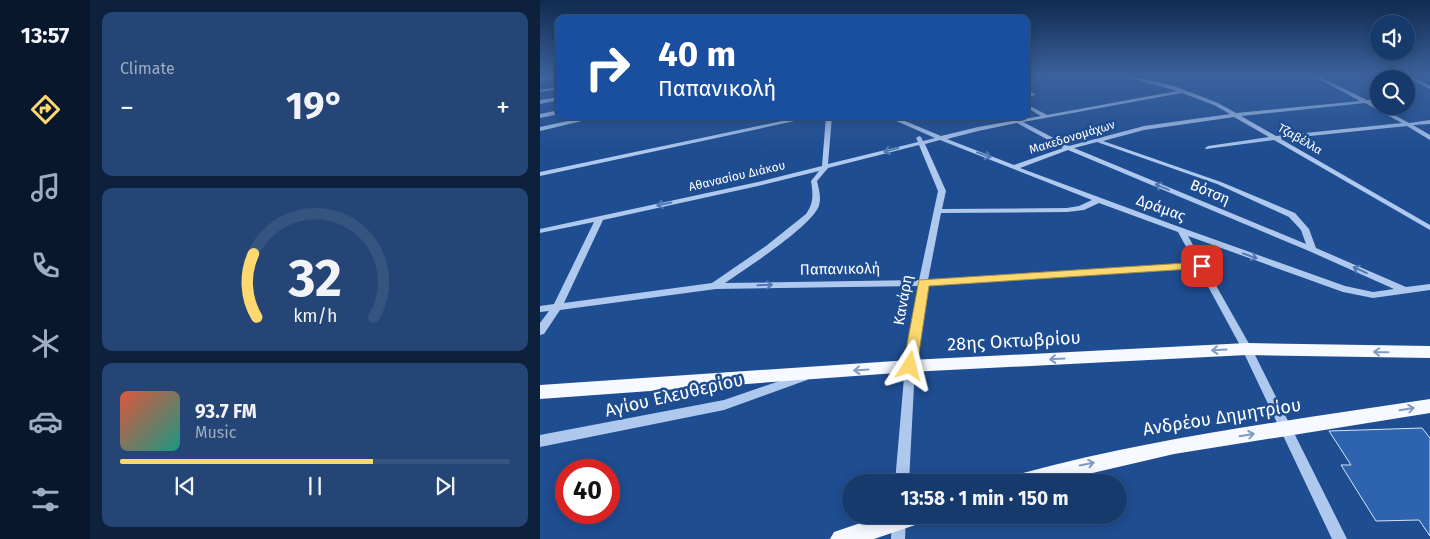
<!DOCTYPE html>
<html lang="en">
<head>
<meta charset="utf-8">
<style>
	body { margin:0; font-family:"Fira Sans",sans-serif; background:#244575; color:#f1f3f6; height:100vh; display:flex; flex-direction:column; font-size:19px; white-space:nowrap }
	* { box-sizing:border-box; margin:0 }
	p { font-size:16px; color:#9eadc2 }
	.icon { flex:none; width:28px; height:28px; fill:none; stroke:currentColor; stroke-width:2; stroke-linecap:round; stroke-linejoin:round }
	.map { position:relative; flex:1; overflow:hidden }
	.side { display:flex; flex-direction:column; gap:12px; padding:12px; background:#0d203c; width:450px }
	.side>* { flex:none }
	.banner { position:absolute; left:15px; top:15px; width:475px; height:105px; border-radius:10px; box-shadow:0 2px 12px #0003,0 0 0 1px #365480; background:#1a4fa0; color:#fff; overflow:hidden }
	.tools { position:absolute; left:830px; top:15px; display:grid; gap:10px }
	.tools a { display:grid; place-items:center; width:45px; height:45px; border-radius:50%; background:#173a6d; box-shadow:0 2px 12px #0003,0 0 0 1px #365480; font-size:25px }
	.speed { position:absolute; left:15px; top:459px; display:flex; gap:10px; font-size:25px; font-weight:700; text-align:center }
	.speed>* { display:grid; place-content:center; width:65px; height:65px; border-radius:50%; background:#173a6d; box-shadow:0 2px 12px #0003,0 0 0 1px #365480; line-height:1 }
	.speed .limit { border:8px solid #d22; background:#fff; color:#111 }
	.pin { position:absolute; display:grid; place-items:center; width:42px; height:42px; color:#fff; margin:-21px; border-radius:10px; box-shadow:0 2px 8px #0006 }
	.me { position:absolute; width:55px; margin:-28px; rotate:9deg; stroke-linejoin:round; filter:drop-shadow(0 0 4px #0008) }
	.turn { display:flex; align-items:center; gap:18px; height:105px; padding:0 20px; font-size:22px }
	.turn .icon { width:65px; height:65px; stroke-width:2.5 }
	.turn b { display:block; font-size:35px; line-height:42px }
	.big { font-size:38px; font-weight:700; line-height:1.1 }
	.side .card { flex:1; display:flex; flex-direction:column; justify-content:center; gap:8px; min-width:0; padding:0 18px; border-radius:10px; background:#244575 }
	.side .dial { align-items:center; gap:0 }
	.dial svg { height:130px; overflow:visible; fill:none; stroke:#365480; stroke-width:7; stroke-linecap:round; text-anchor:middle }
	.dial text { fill:#f1f3f6; stroke:none }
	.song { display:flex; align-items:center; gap:15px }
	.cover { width:60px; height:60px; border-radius:8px; background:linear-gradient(135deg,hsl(10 70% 55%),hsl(170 70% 35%)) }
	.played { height:5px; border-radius:2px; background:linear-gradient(90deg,#fcd86f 65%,#365480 65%) }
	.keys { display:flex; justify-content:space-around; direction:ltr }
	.heat { display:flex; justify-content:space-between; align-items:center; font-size:28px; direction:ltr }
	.trip { position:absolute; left:302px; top:474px; width:285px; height:50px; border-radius:25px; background:#173a6d; box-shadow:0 2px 12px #0003,0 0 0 1px #365480; font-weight:700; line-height:50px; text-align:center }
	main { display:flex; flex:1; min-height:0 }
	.menu { display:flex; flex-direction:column; width:90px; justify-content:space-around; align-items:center; background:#09172c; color:#9eadc2 }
	.menu .icon { width:35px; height:35px }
	.menu .selected { color:#fcd86f }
	.menu b { font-size:22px; color:#f1f3f6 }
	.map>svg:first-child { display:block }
</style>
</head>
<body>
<main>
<nav class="menu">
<b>13:57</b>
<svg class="icon selected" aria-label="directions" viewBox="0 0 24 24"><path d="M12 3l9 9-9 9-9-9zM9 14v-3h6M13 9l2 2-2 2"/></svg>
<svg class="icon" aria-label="music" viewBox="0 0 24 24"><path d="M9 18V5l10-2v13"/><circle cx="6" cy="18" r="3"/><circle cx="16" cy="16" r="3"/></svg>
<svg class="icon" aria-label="phone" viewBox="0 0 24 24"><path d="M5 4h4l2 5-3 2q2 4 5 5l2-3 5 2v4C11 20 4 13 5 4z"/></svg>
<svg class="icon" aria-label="climate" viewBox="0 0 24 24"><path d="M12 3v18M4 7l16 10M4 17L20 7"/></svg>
<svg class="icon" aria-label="car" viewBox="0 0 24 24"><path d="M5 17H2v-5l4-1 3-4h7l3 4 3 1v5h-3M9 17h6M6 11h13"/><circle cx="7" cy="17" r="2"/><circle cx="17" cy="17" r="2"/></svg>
<svg class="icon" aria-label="filters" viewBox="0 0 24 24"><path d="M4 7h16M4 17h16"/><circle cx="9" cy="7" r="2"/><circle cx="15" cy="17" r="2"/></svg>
</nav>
<section class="side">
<div class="card"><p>Climate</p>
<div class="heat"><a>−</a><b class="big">19°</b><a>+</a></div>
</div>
<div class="card dial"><svg viewBox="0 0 100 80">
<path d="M14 69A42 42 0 1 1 86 69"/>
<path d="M14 69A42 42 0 0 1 12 30" stroke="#fcd86f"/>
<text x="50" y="56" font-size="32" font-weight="700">32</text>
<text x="50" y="72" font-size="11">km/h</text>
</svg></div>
<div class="card">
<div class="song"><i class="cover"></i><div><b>93.7 FM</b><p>Music</p></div></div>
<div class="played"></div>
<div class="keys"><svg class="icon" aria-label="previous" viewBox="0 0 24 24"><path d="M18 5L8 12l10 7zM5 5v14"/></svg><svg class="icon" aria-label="pause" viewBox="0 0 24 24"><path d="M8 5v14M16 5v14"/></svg><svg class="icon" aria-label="next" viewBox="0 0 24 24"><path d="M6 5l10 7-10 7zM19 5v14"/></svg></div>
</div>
</section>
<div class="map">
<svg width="890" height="539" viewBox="0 0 890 539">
	<rect width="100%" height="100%" fill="#1f4d91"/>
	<path fill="#2e63af" stroke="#d5e4fa" d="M882,428L890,438V536L879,520L836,521L801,465H811L789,431Z"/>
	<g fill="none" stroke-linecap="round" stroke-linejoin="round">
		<g fill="#afc9ee" fill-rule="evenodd">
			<path d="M19,76V78L0,81V79Z"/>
			<path d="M583,76H591L634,86L678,103L696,113L820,101L773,76H778L827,100H836V102L832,103L869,123L890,120V124L873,125L890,135V140L867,126L741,139L890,225V230L734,140L666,149L665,148L668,146L729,137L694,117L604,130L563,141L681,182L755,213L769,229L776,248L866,287L890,284V290L833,298L803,292L648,236L663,263L666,265L665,266L712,349L807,539H792L702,349L658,268L387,286L375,366L369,482H355L365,366L378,286L176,289L20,310L4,334L0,335V323L9,311L0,312V306L14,304L54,222L0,233V229L218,182L282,166L286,116H292L288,164L378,142L376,138L379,136L381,137L383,141L395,138L345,116H353L401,136L438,127L472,121L464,116H472L479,120L501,116L486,107V104L507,115L637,91ZM642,93L674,105L690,114L604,126L529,146L483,122ZM825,103L862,123L736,136L701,116ZM477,123L523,148L474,165L407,139L438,131ZM400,140L552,200L539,206L527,208L402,209L406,191L385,144ZM557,142L677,184L749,217L761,230L766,244L534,148ZM379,145L398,191L379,280L185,283C208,267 266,230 278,208C282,200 279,189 277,181L288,168ZM528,150L769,251L854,289L833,292L805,286L634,225L480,168ZM279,171L271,181C273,194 274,203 266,214L226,246L172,283L24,303L63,220L218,186ZM559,203L638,232L655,263L388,280L401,213L527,212L544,210Z"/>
			<path d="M866,76H871L890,86V89Z"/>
			<path d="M19,87V89L0,92V90Z"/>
			<path d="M486,90L495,94V95L486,98V95H489L486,93Z"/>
			<path d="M19,97V100L0,104V100Z"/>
			<path d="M19,110V114L0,118V114Z"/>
			<path d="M51,116H63L0,131V127Z"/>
			<path d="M266,116H278L0,176V172Z"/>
			<path d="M263,373L267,374L269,377L267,380L184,410L0,447V435L184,400Z"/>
			<path d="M352,515H366L365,539H351Z"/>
		</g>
		<g fill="#f6f9ff" fill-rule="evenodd">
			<path d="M707,343L890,346V358L707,355L370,372L0,399V385L370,360Z"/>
			<path d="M890,399V413L634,454L514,482H473L476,475L483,473C617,437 753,420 890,399Z"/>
			<path d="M344,515H387L384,522L334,539H290L294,532Z"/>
		</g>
	</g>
	<defs><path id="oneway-shaft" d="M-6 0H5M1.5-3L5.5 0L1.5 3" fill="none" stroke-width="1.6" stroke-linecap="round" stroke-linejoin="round" transform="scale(1.25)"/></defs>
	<g stroke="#5178b2">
		<use href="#oneway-shaft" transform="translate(351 150) rotate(165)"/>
		<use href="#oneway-shaft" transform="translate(444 155) rotate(20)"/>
		<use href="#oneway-shaft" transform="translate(622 187) rotate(-157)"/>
		<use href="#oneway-shaft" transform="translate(124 204) rotate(168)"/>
		<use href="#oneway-shaft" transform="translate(710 256) rotate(20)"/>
		<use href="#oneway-shaft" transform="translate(820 270) rotate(-156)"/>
		<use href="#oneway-shaft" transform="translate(225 285) rotate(-1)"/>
	</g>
	<g stroke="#809ac2">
		<use href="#oneway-shaft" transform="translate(679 350) rotate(177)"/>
		<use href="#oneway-shaft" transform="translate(841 352) rotate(-179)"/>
		<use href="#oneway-shaft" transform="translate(517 359) rotate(177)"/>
		<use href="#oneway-shaft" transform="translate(321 370) rotate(176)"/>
		<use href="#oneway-shaft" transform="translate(867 409) rotate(-9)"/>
		<use href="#oneway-shaft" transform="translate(707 435) rotate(-9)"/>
		<use href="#oneway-shaft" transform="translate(547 464) rotate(-12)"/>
	</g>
	<linearGradient id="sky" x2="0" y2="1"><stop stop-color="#112a50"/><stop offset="0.5" stop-color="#3c629d"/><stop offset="1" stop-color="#3c629d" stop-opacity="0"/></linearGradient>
	<rect width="890" height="151" fill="url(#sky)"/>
	<path fill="#fcd86f" stroke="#a48c48" d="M662,262L666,263V268L389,286L377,366L375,370H365L363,366L379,280Z"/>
	<g text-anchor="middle" stroke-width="5" stroke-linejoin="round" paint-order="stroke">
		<g font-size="12" fill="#fff" stroke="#1f4d91">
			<text transform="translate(532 137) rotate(-17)" y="4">Μακεδονομάχων</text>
			<text transform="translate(760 139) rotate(30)" y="4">Τζαβέλλα</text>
			<text transform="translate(197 176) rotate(-13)" y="4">Αθανασίου Διάκου</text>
		</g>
		<g font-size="15" fill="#fff" stroke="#1f4d91">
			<text transform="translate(670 192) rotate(23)" y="5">Βότση</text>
			<text transform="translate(621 208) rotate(20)" y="5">Δράμας</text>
			<text transform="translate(300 269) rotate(-1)" y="5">Παπανικολή</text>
			<text transform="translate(363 300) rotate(-80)" y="5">Κανάρη</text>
		</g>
		<g font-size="18" fill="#fff" stroke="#1f4d91">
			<text transform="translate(474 341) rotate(-3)" y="6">28ης Οκτωβρίου</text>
			<text transform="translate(134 395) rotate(-13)" y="6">Αγίου Ελευθερίου</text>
			<text transform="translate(682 417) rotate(-9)" y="6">Ανδρέου Δημητρίου</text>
		</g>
	</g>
</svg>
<div class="tools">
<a><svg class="icon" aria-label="sound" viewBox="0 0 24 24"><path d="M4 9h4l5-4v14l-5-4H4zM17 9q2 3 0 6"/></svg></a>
<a><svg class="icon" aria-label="search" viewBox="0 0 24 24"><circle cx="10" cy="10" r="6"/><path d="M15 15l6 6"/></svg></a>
</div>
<div class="speed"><div class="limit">40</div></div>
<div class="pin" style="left:662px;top:266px;background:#d93025"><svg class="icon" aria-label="arrive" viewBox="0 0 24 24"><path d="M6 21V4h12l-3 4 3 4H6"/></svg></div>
<svg class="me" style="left:370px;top:366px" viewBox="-20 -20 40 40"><path d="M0-17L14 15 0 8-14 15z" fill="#fcd86f" stroke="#fff" stroke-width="4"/></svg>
<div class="trip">13:58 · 1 min · 150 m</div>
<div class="banner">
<div class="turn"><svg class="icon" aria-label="right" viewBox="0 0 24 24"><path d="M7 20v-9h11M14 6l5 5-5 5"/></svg><div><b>40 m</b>Παπανικολή</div></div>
</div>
</div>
</main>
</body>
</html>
